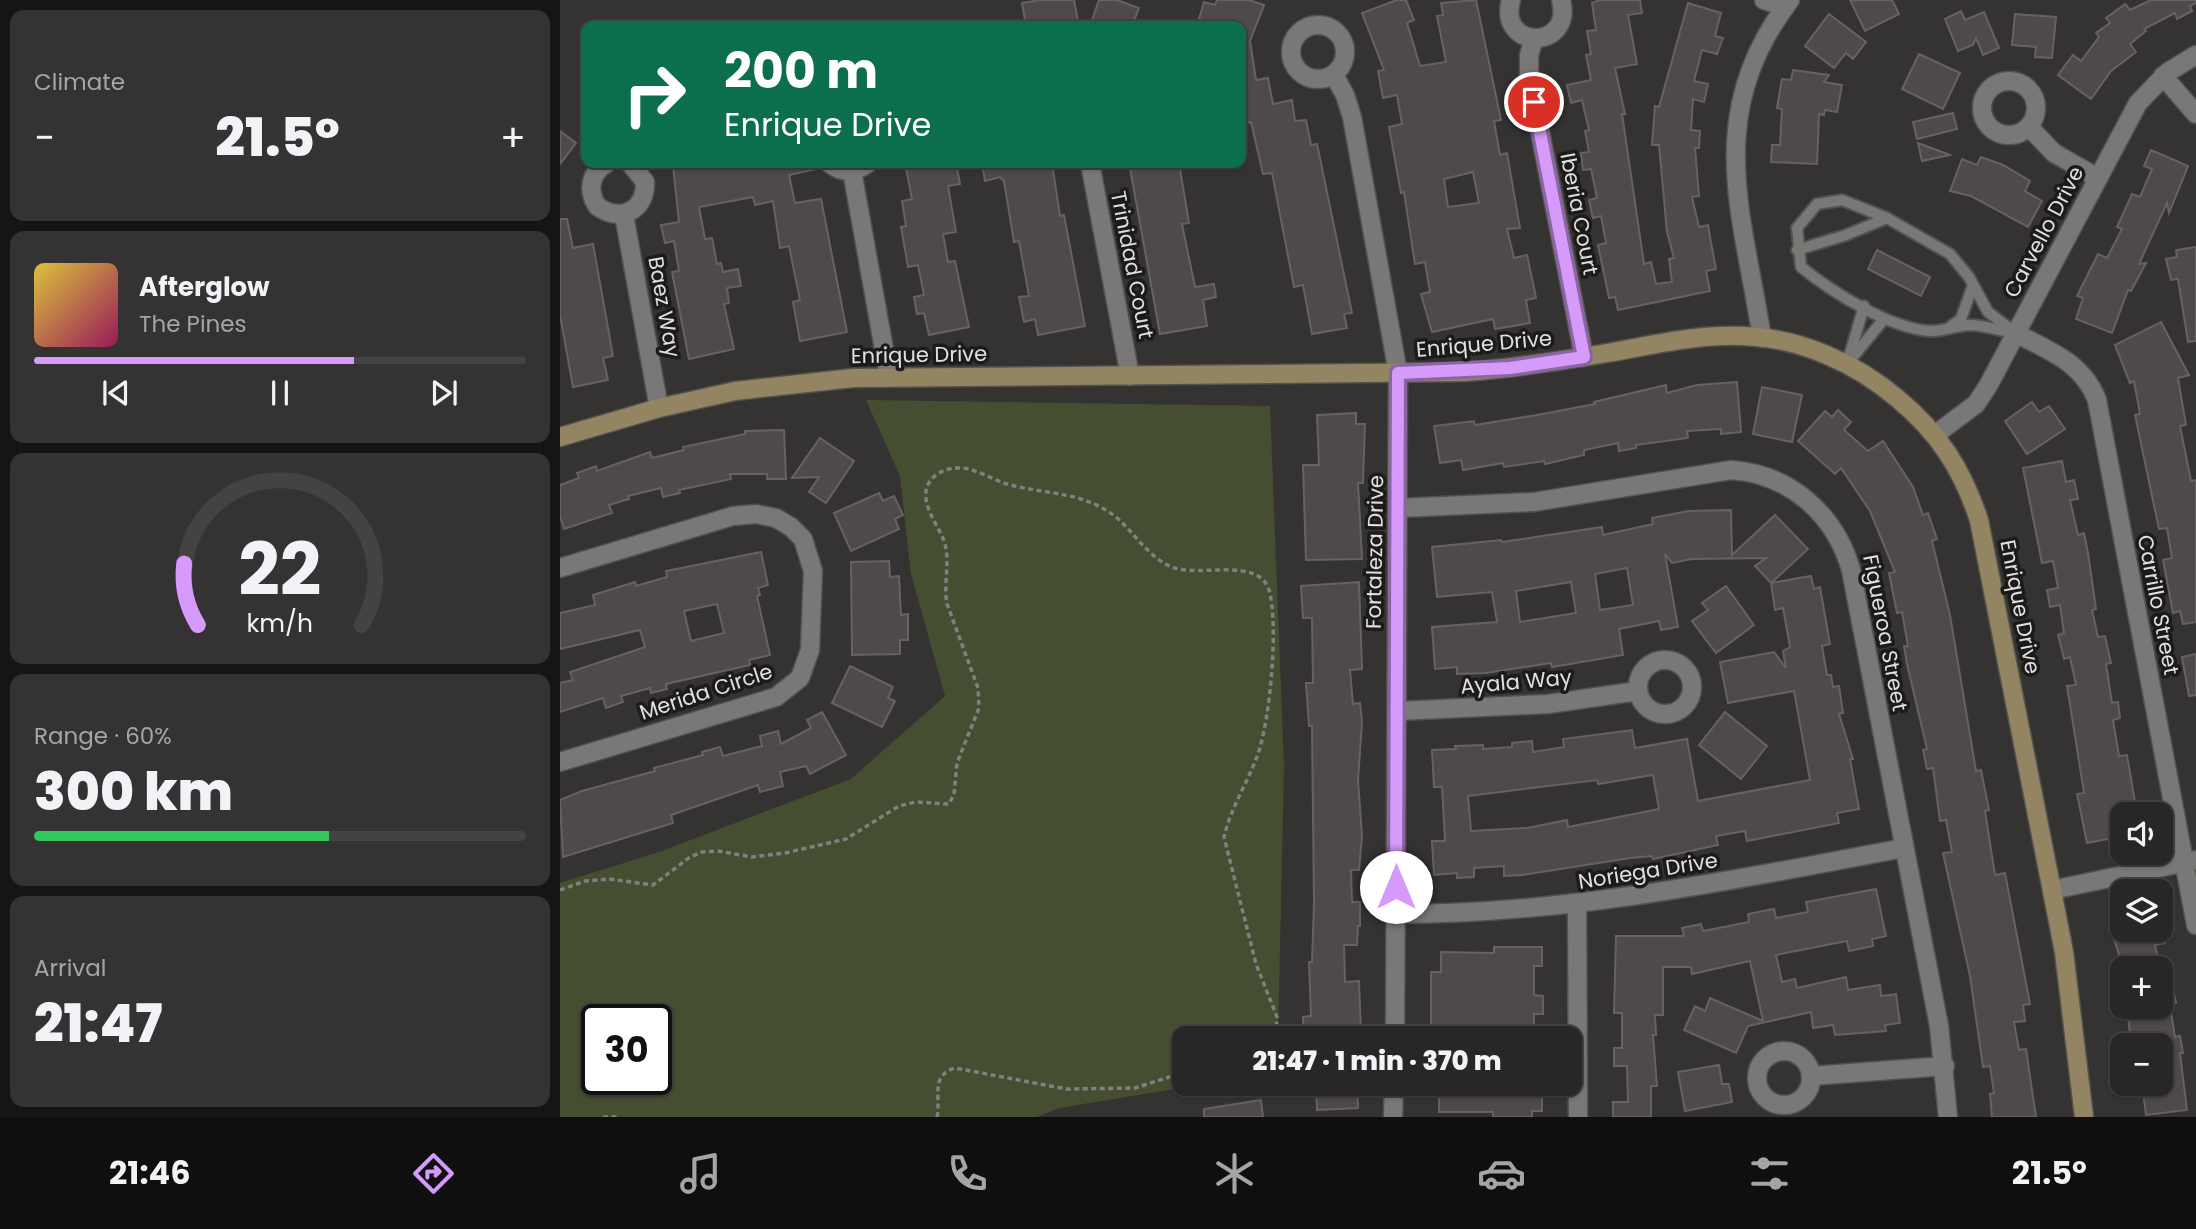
<!DOCTYPE html>
<html lang="en">
<head>
<meta charset="utf-8">
<style>
	body { margin:0; font-family:Poppins,sans-serif; background:#343232; color:#f1f3f6; height:100vh; display:flex; flex-direction:column; font-size:26px; white-space:nowrap }
	* { box-sizing:border-box; margin:0 }
	p { font-size:23px; color:#a5a5a7 }
	.icon { flex:none; width:38px; height:38px; fill:none; stroke:currentColor; stroke-width:2; stroke-linecap:round; stroke-linejoin:round }
	.map { position:relative; flex:1; overflow:hidden }
	.drawer { display:flex; flex-direction:column; gap:10px; padding:10px; background:#161515; width:560px }
	.drawer>* { flex:none }
	.top-card { position:absolute; left:21px; top:21px; width:665px; height:147px; border-radius:14px; box-shadow:0 2px 5px #0004,0 0 0 2px #444343; background:#0b6e4f; color:#fff; overflow:hidden }
	.fabs { position:absolute; left:1550px; top:802px; display:grid; gap:14px }
	.fabs a { display:grid; place-items:center; width:63px; height:63px; border-radius:14px; background:#282626; box-shadow:0 2px 5px #0004,0 0 0 2px #444343; font-size:35px }
	.speed { position:absolute; left:21px; top:1004px; display:flex; gap:14px; font-size:35px; font-weight:700; text-align:center }
	.speed>* { display:grid; place-content:center; width:91px; height:91px; border-radius:50%; background:#282626; box-shadow:0 2px 5px #0004,0 0 0 2px #444343; line-height:1 }
	.speed .limit { border:4px solid #111; border-radius:10px; background:#fff; color:#111 }
	.pin { position:absolute; display:grid; place-items:center; width:60px; height:60px; color:#fff; margin:-30px; border:4px solid #fff; border-radius:50%; box-shadow:0 2px 7px #0007 }
	.me { position:absolute; width:77px; margin:-38px; rotate:0deg; stroke-linejoin:round; filter:drop-shadow(0 0 5px #0008) }
	.turn { display:flex; align-items:center; gap:24px; height:147px; padding:0 28px; font-size:32px }
	.turn .icon { width:91px; height:91px; stroke-width:2.5 }
	.turn b { display:block; font-size:49px; line-height:60px }
	.big { font-size:52px; font-weight:800; line-height:1.1 }
	.drawer .card { flex:1; display:flex; flex-direction:column; justify-content:center; gap:10px; min-width:0; padding:0 24px; border-radius:14px; background:#343232 }
	.drawer .dial { align-items:center; gap:0 }
	.dial svg { height:182px; overflow:visible; fill:none; stroke:#444343; stroke-width:7; stroke-linecap:round; text-anchor:middle }
	.dial text { fill:#f1f3f6; stroke:none }
	.song { display:flex; align-items:center; gap:21px }
	.cover { width:84px; height:84px; border-radius:10px; background:linear-gradient(135deg,hsl(50 70% 55%),hsl(330 70% 35%)) }
	.played { height:7px; border-radius:4px; background:linear-gradient(90deg,#d69bfa 65%,#444343 65%) }
	.keys { display:flex; justify-content:space-around; direction:ltr }
	.heat { display:flex; justify-content:space-between; align-items:center; font-size:38px; direction:ltr }
	.charge { height:10px; border-radius:5px; background:linear-gradient(90deg,#34c759 60%,#444343 0) }
	.trip { position:absolute; left:612px; top:1026px; width:410px; height:70px; border-radius:14px; background:#282626; box-shadow:0 2px 5px #0004,0 0 0 2px #444343; font-weight:800; line-height:70px; text-align:center }
	.dock { display:flex; height:112px; justify-content:space-around; align-items:center; background:#100f0f; color:#a5a5a7 }
	.dock .icon { width:49px; height:49px }
	.dock .selected { color:#d69bfa }
	.dock b { font-size:32px; color:#f1f3f6 }
	main { display:flex; flex:1; min-height:0 }
	.map>svg:first-child { display:block }
</style>
</head>
<body>
<main>
<section class="drawer">
<div class="card"><p>Climate</p>
<div class="heat"><a>−</a><b class="big">21.5°</b><a>+</a></div>
</div>
<div class="card">
<div class="song"><i class="cover"></i><div><b>Afterglow</b><p>The Pines</p></div></div>
<div class="played"></div>
<div class="keys"><svg class="icon" aria-label="previous" viewBox="0 0 24 24"><path d="M18 5L8 12l10 7zM5 5v14"/></svg><svg class="icon" aria-label="pause" viewBox="0 0 24 24"><path d="M8 5v14M16 5v14"/></svg><svg class="icon" aria-label="next" viewBox="0 0 24 24"><path d="M6 5l10 7-10 7zM19 5v14"/></svg></div>
</div>
<div class="card dial"><svg viewBox="0 0 100 80">
<path d="M14 69A42 42 0 1 1 86 69"/>
<path d="M14 69A42 42 0 0 1 8 42" stroke="#d69bfa"/>
<text x="50" y="56" font-size="32" font-weight="700">22</text>
<text x="50" y="72" font-size="11">km/h</text>
</svg></div>
<div class="card"><p>Range · 60%</p><b class="big">300 km</b><div class="charge"></div></div>
<div class="card"><p>Arrival</p><b class="big">21:47</b></div>
</section>
<div class="map">
<svg width="1636" height="1117" viewBox="0 0 1636 1117">
	<rect width="100%" height="100%" fill="#353332"/>
	<path fill="#454e30" fill-rule="evenodd" d="M306,400L710,406L724,766L718,1038H625V1083H650L499,1108L477,1117H0V883L99,852L291,779L385,696L351,574L340,476ZM37,1020H96V1080H37Z"/>
	<g fill="#4d4a49" stroke="#666262" stroke-width="2" fill-rule="evenodd">
		<path d="M480,0H514L519,26H466L462,3Z"/>
		<path d="M539,0H557L579,8L572,26H530Z"/>
		<path d="M657,0H689L704,5L690,41L696,80L708,78L713,104L732,100L735,121L746,120L751,145L757,144L792,313L784,314L787,328L752,334L743,285L734,287L712,173L703,174L691,122L681,124V26H637L644,2L655,5Z"/>
		<path d="M837,0H846L854,20L847,23L860,66L886,62L877,16L883,15L881,3L916,0L941,120L934,121L940,155L947,153L960,228L947,229L954,258L967,255L973,283L976,298L966,300L970,323L935,329L933,319L872,332L861,294L870,292L865,262L855,264L844,192L841,193L829,127L842,124L837,95L823,98L818,71L824,70L802,13ZM913,172L919,203L888,207L884,179Z"/>
		<path d="M1040,0H1080L1082,13L1068,15L1077,64L1055,68L1065,114H1062L1084,264L1091,262L1096,284L1112,282L1109,259L1114,258L1107,232L1099,145H1092L1095,106L1099,107L1128,3L1161,13L1155,36L1163,38L1157,54L1142,50L1134,81L1148,84L1144,102L1133,99L1131,130L1140,131L1139,148H1135L1139,196L1132,197L1139,227L1148,225L1151,243L1156,269L1146,271L1150,291L1058,310L1055,297L1049,298L1038,245L1046,243L1041,216L1033,218L1029,200L1037,198L1031,169L1023,170L1021,153L1029,152L1025,131L1029,130L1022,100L1011,103L1007,85L1031,80L1026,55L1031,54L1027,31L1036,30L1032,3Z"/>
		<path d="M1290,0H1332L1339,14L1305,31Z"/>
		<path d="M1591,0H1636V3L1630,6L1632,11L1617,19L1615,13L1584,29L1586,31L1570,44L1576,52L1551,71L1531,99L1498,75L1513,55L1521,61L1539,37L1536,33L1550,23L1546,18L1565,4L1570,10Z"/>
		<path d="M1401,11L1405,20L1424,12L1439,48L1423,55L1416,38L1413,45L1398,51L1385,19Z"/>
		<path d="M1269,14L1306,42L1293,59L1286,53L1274,68L1245,46Z"/>
		<path d="M1455,14L1496,17L1492,58L1475,57L1476,47L1452,45Z"/>
		<path d="M1359,54L1400,73L1383,109L1342,89Z"/>
		<path d="M1233,70L1269,75L1264,82L1282,85L1277,112L1265,110L1264,115L1259,114L1257,164L1211,162L1212,145H1220L1222,109L1217,108L1222,79L1231,80Z"/>
		<path d="M1393,113L1397,129L1357,139L1353,122Z"/>
		<path d="M0,131L16,143L0,164Z"/>
		<path d="M1358,143L1390,155L1362,161Z"/>
		<path d="M1591,150L1628,166L1609,213L1607,203L1579,264L1586,263L1571,291L1568,290L1552,333L1516,319L1523,298L1517,296L1538,254L1547,258L1562,229L1557,227L1572,194L1580,197L1592,169L1584,166Z"/>
		<path d="M1421,157L1443,165L1470,181L1465,191L1482,201L1468,227L1411,196L1390,191L1402,159L1417,165Z"/>
		<path d="M132,163H165L166,169L196,163H256V169L229,175L235,203L261,199L287,332L240,341L233,302L240,300L229,246L220,248L213,201L195,205L193,197L139,207L145,239L152,238L157,264L161,263L163,272L178,269L181,286L167,288L169,303L164,304L174,349L129,359L112,272L119,271L114,241L105,243L101,225L119,222L113,166Z"/>
		<path d="M345,163H396L400,184L388,186L396,232L383,234L388,262L395,261L409,327L369,335L364,313L357,314L354,297L364,295L358,265L348,267L341,227L346,226L342,201L352,199Z"/>
		<path d="M422,163H492L500,216L504,215L525,326L478,335L475,319L464,322L459,297L469,296L459,241L454,242L444,181L440,177L425,181Z"/>
		<path d="M569,163H619L629,223L622,224L635,287L654,284L656,297L643,300L647,326L600,334Z"/>
		<path d="M0,219H7L13,248L33,244L53,356L43,358L48,380L13,387L0,315Z"/>
		<path d="M1636,247V341L1628,342L1618,279L1611,280L1606,259L1617,257L1616,250Z"/>
		<path d="M1317,250L1370,277L1361,296L1308,269Z"/>
		<path d="M1601,322L1629,375L1618,378L1626,425L1620,426L1631,481L1636,480V622L1623,624L1620,611L1613,613L1603,560L1612,558L1607,528L1599,529L1575,415L1580,414L1574,381L1570,383L1555,345Z"/>
		<path d="M1177,382L1181,432L1161,434V429L1127,431L1128,438L1076,445V448L1059,451L1058,443L1024,450V455L985,464L984,461L944,467L943,463L903,470L901,460L880,463L874,426L914,421L915,425L977,415L1035,404L1034,402L1106,385L1107,393L1137,385Z"/>
		<path d="M1202,387L1242,395L1232,442L1193,434Z"/>
		<path d="M1472,402L1479,412L1489,406L1505,429L1467,454L1445,421Z"/>
		<path d="M1278,410L1291,422L1284,430L1308,451L1323,441L1353,487L1363,515L1368,513L1377,539L1372,541L1390,615L1416,771L1421,770L1429,810L1425,811L1435,875L1445,873L1470,1004L1463,1005L1465,1021L1454,1022L1459,1050L1466,1049L1476,1117H1432L1430,1094L1434,1093L1430,1066L1423,1067L1410,976L1383,853L1392,852L1386,820L1380,821L1373,768L1367,769L1363,750L1367,749L1347,664L1344,646H1348L1342,612L1337,613L1329,573L1335,572L1310,511L1281,468L1275,474L1238,441L1265,411L1272,417Z"/>
		<path d="M796,413V424H805L803,483H798L802,559L746,560L743,465H759L757,415Z"/>
		<path d="M224,430L226,479H207V474H170L171,479L119,490L120,493L103,497L101,488L68,496L69,499L49,505L52,513L4,529L0,516V485L19,478L17,473L36,466L37,471L90,452L92,458L124,450L123,447L185,434V431Z"/>
		<path d="M260,438L294,461L266,503L249,492L259,477L232,478Z"/>
		<path d="M1502,461L1506,482L1514,480L1518,499L1510,500L1518,535L1524,533L1528,553L1536,609L1532,610L1538,637L1545,636L1551,663L1546,664L1552,703L1558,702L1560,718L1553,720L1559,756L1567,755L1577,814H1563V836L1527,843L1517,794L1524,793L1507,686L1516,685L1510,657L1504,659L1498,635L1504,633L1500,605L1490,607L1487,590L1498,588L1493,561L1482,563L1463,468Z"/>
		<path d="M319,493L323,501L334,496L343,515L335,519L339,529L291,551L274,513Z"/>
		<path d="M1171,510L1172,555L1215,515L1248,549L1211,583L1195,566L1206,558L1132,559L1112,563L1105,554L1118,627L1101,630L1099,621L1059,629L1063,655L992,667L991,663L926,673L897,674V667L875,669L872,627L937,622L932,592L877,597L872,547L941,540L942,542L1042,527L1043,535L1093,524L1092,518L1128,511ZM1067,568L1073,605L1040,610L1035,574ZM1011,582L1016,613L960,622L956,591Z"/>
		<path d="M201,552L208,585L198,588L200,595L197,596L210,655L189,660L190,665L106,684L107,689L91,693L90,688L61,696L63,702L46,708L43,698L0,712V683L13,680L10,672L85,647L80,630L0,649V613L35,605L33,595L75,582L76,586L107,577L106,571ZM157,604L164,633L131,641L124,611Z"/>
		<path d="M329,561L330,577L339,576L341,615L348,614V640H340V654L292,655L291,562Z"/>
		<path d="M1251,576L1254,589L1260,587L1270,644L1262,646L1267,675H1271L1273,687L1279,686L1283,713L1279,714L1293,759H1290L1299,809L1277,813L1279,823L1187,841L1185,831L1156,836L1158,845L1093,859L1092,856L1070,858L962,875L944,876V866L914,868V877L897,878V873L874,875L872,841H885L882,787H874L872,750L896,749L895,746L923,745V749L952,747V743L972,741L973,752L1004,747L1003,739L1072,730L1075,748L1127,739L1138,801L1250,780L1234,691L1168,703L1160,662L1214,652L1226,668L1223,651L1230,647L1223,608L1215,610L1211,583ZM1093,775L1099,809L1008,827L1007,820L967,828L911,831L908,796L1037,780L1038,784Z"/>
		<path d="M799,582L802,669L790,670L793,704L800,703L802,722L798,780L802,836L799,870H791L792,902H800V926H798L797,945H784L785,982L799,981L801,1032L794,1033V1038H744L743,1017L751,1016L749,962H752L754,902L752,726H749L746,683H753L752,618H743L741,586Z"/>
		<path d="M1166,586L1194,625L1156,653L1132,621L1148,610L1142,603Z"/>
		<path d="M1636,654V695L1629,696L1622,657Z"/>
		<path d="M290,666L333,687L328,698L335,701L322,727L272,703Z"/>
		<path d="M262,712L286,755L250,774L246,766L220,772L223,786L200,792L198,785L111,815L113,823L3,857L0,800L22,791L95,771L94,768L143,755L142,752L160,747L163,756L202,746L200,736L218,731L221,744L251,728L247,720Z"/>
		<path d="M1165,712L1207,746L1181,779L1139,745Z"/>
		<path d="M1316,889L1326,936L1312,939L1313,946L1289,951L1287,941L1216,955L1222,982L1235,979L1237,988L1286,977L1288,990L1320,985L1321,996L1336,994L1340,1023L1325,1025L1326,1031L1275,1035L1273,1025L1253,1028L1251,1012L1188,1026L1176,1053L1124,1030L1135,1006L1145,1011L1150,998L1203,1021L1190,961L1132,974L1131,967H1103V1015H1095L1096,1035H1093L1097,1086H1091V1117H1053V1102H1068L1067,1066H1054V1048H1062V1013H1054L1056,936H1124L1122,928L1141,924L1143,931L1164,927L1189,922L1188,914L1214,909L1216,918L1248,912L1246,902Z"/>
		<path d="M1551,929H1602L1605,943L1595,945L1600,968H1563Z"/>
		<path d="M934,947H982V966H974V995L983,996V1014H974V1035L918,1034V1038H885V1030H871V972H881V952L934,953Z"/>
		<path d="M1608,964L1616,1003L1601,1005V965Z"/>
		<path d="M1567,1006H1610L1615,1037L1620,1036L1623,1053H1620L1627,1110L1586,1115L1582,1083H1601V1045H1571Z"/>
		<path d="M1159,1065L1162,1084H1169L1172,1102L1125,1111L1118,1072Z"/>
		<path d="M756,1083H797L798,1108L757,1110Z"/>
		<path d="M879,1083H968V1093H982V1111H972V1117H933V1112H879Z"/>
		<path d="M701,1100L703,1117H644V1109Z"/>
	</g>
	<g fill="none" stroke-linecap="round" stroke-linejoin="round">
		<g stroke="#545250" stroke-width="14">
			<g id="lane">
				<path d="M1282,200L1327,218L1390,254L1409,277L1428,312L1457,334C1442,331 1424,325 1409,325C1396,326 1384,331 1371,331C1330,329 1272,292 1241,267L1237,228L1257,204Z"/>
				<path d="M1237,250L1286,235L1327,218"/>
				<path d="M1304,306L1287,364L1324,319"/>
				<path d="M1390,327L1401,319L1413,285"/>
			</g>
		</g>
		<g stroke="#545250" stroke-width="21">
			<g id="street">
				<path d="M951,0C937,50 1014,51 1001,0"/>
				<path d="M1204,0L1225,7"/>
				<circle cx="758" cy="52" r="27"/>
				<path d="M974,39L969,55V75L1024,357"/>
				<path d="M774,75L785,95L792,117L838,373L835,1038"/>
				<path d="M1603,76L1636,114"/>
				<circle cx="1449" cy="108" r="27"/>
				<path d="M1469,127L1494,153L1538,178"/>
				<path d="M47,163C30,173 27,190 37,206C60,223 86,211 85,182L70,163"/>
				<path d="M269,163C282,174 296,172 308,163"/>
				<path d="M530,163L570,376"/>
				<path d="M292,171L329,377"/>
				<path d="M64,215L99,408"/>
				<path d="M1457,334C1490,351 1523,363 1537,400L1636,925"/>
				<path d="M1202,338C1182,210 1143,115 1230,0"/>
				<path d="M1376,434L1416,404L1428,386L1578,103L1608,72L1636,55"/>
				<path d="M839,508L974,502L1171,470C1230,474 1275,514 1291,570L1379,1026L1388,1117"/>
				<path d="M0,568L173,516L196,514L216,518L231,527L243,539L253,571L250,650L240,678L216,697L0,762"/>
				<circle cx="1105" cy="687" r="27"/>
				<path d="M838,711L988,704L1078,691"/>
				<path d="M1492,890L1636,860"/>
				<path d="M1017,905L1018,1117"/>
				<path d="M836,914C1009,914 1175,880 1344,848"/>
				<circle cx="1224" cy="1078" r="27"/>
				<path d="M1251,1076L1385,1066"/>
				<path d="M833,1117L834,1083"/>
			</g>
		</g>
		<g stroke="#545250" stroke-width="21">
			<path id="secondary" d="M0,437L99,408L175,391L293,378L905,372C953,368 1000,361 1047,353C1092,345 1138,334 1184,336C1240,338 1296,363 1338,399C1379,433 1402,469 1419,520L1504,952L1524,1117"/>
		</g>
		<g stroke="#81807f" stroke-width="3.5" stroke-dasharray="5 3.5" stroke-linecap="butt">
			<path d="M0,890L25,881L49,879L93,885L130,857L142,852L158,851L192,857L225,853L286,839L339,806L356,802L389,804L394,794L397,763L419,708L418,688L387,604C383,583 391,561 384,541C378,525 361,505 367,487C371,475 385,468 397,468C414,467 431,479 447,484C482,494 517,491 549,512C572,527 585,556 612,567C639,578 698,556 709,590C719,623 710,720 698,754C688,782 671,807 664,837L696,964L717,1017L716,1038"/>
			<path d="M43,1117H57"/>
			<path d="M377,1117C381,1097 370,1075 395,1068L506,1089L575,1088L625,1072"/>
		</g>
		<use href="#lane" stroke="#7a7876" stroke-width="10"/>
		<use href="#street" stroke="#7a7876" stroke-width="18"/>
		<use href="#secondary" stroke="#938561" stroke-width="18"/>
	</g>
	<g fill="none" stroke-linecap="round" stroke-linejoin="round">
		<g stroke="#8b65a2" stroke-width="18">
			<path id="route" d="M836,887L838,373L950,368L1024,357L974,102"/>
		</g>
		<use href="#route" stroke="#d69bfa" stroke-width="12"/>
	</g>
	<g text-anchor="middle" stroke-width="7" stroke-linejoin="round" paint-order="stroke">
		<g font-size="21" fill="#e1e0df" stroke="#1c1b1a">
			<text transform="translate(1019 214) rotate(79)" y="7">Iberia Court</text>
			<text transform="translate(1484 232) rotate(-62)" y="7">Carvello Drive</text>
			<text transform="translate(572 265) rotate(79)" y="7">Trinidad Court</text>
			<text transform="translate(104 307) rotate(80)" y="7">Baez Way</text>
			<text transform="translate(924 344) rotate(-5)" y="7">Enrique Drive</text>
			<text transform="translate(359 355) rotate(-1)" y="7">Enrique Drive</text>
			<text transform="translate(815 552) rotate(-89)" y="7">Fortaleza Drive</text>
			<text transform="translate(1598 605) rotate(79)" y="7">Carrillo Street</text>
			<text transform="translate(1460 607) rotate(79)" y="7">Enrique Drive</text>
			<text transform="translate(1325 633) rotate(79)" y="7">Figueroa Street</text>
			<text transform="translate(956 682) rotate(-5)" y="7">Ayala Way</text>
			<text transform="translate(146 692) rotate(-18)" y="7">Merida Circle</text>
			<text transform="translate(1088 871) rotate(-9)" y="7">Noriega Drive</text>
		</g>
	</g>
</svg>
<div class="fabs">
<a><svg class="icon" aria-label="sound" viewBox="0 0 24 24"><path d="M4 9h4l5-4v14l-5-4H4zM17 9q2 3 0 6"/></svg></a>
<a><svg class="icon" aria-label="layers" viewBox="0 0 24 24"><path d="M12 4l9 5-9 5-9-5zM3 14l9 5 9-5"/></svg></a>
<a>+</a>
<a>−</a>
</div>
<div class="speed"><div class="limit">30</div></div>
<div class="pin" style="left:974px;top:102px;background:#d93025"><svg class="icon" aria-label="arrive" viewBox="0 0 24 24"><path d="M6 21V4h12l-3 4 3 4H6"/></svg></div>
<svg class="me" style="left:836px;top:887px" viewBox="-20 -20 40 40"><circle r="19" fill="#fff"/><path d="M0-13L10 11 0 6-10 11z" fill="#d69bfa"/></svg>
<div class="trip">21:47 · 1 min · 370 m</div>
<div class="top-card">
<div class="turn"><svg class="icon" aria-label="right" viewBox="0 0 24 24"><path d="M7 20v-9h11M14 6l5 5-5 5"/></svg><div><b>200 m</b>Enrique Drive</div></div>
</div>
</div>
</main>
<nav class="dock">
<b>21:46</b>
<svg class="icon selected" aria-label="directions" viewBox="0 0 24 24"><path d="M12 3l9 9-9 9-9-9zM9 14v-3h6M13 9l2 2-2 2"/></svg>
<svg class="icon" aria-label="music" viewBox="0 0 24 24"><path d="M9 18V5l10-2v13"/><circle cx="6" cy="18" r="3"/><circle cx="16" cy="16" r="3"/></svg>
<svg class="icon" aria-label="phone" viewBox="0 0 24 24"><path d="M5 4h4l2 5-3 2q2 4 5 5l2-3 5 2v4C11 20 4 13 5 4z"/></svg>
<svg class="icon" aria-label="climate" viewBox="0 0 24 24"><path d="M12 3v18M4 7l16 10M4 17L20 7"/></svg>
<svg class="icon" aria-label="car" viewBox="0 0 24 24"><path d="M5 17H2v-5l4-1 3-4h7l3 4 3 1v5h-3M9 17h6M6 11h13"/><circle cx="7" cy="17" r="2"/><circle cx="17" cy="17" r="2"/></svg>
<svg class="icon" aria-label="filters" viewBox="0 0 24 24"><path d="M4 7h16M4 17h16"/><circle cx="9" cy="7" r="2"/><circle cx="15" cy="17" r="2"/></svg>
<b>21.5°</b>
</nav>
</body>
</html>
